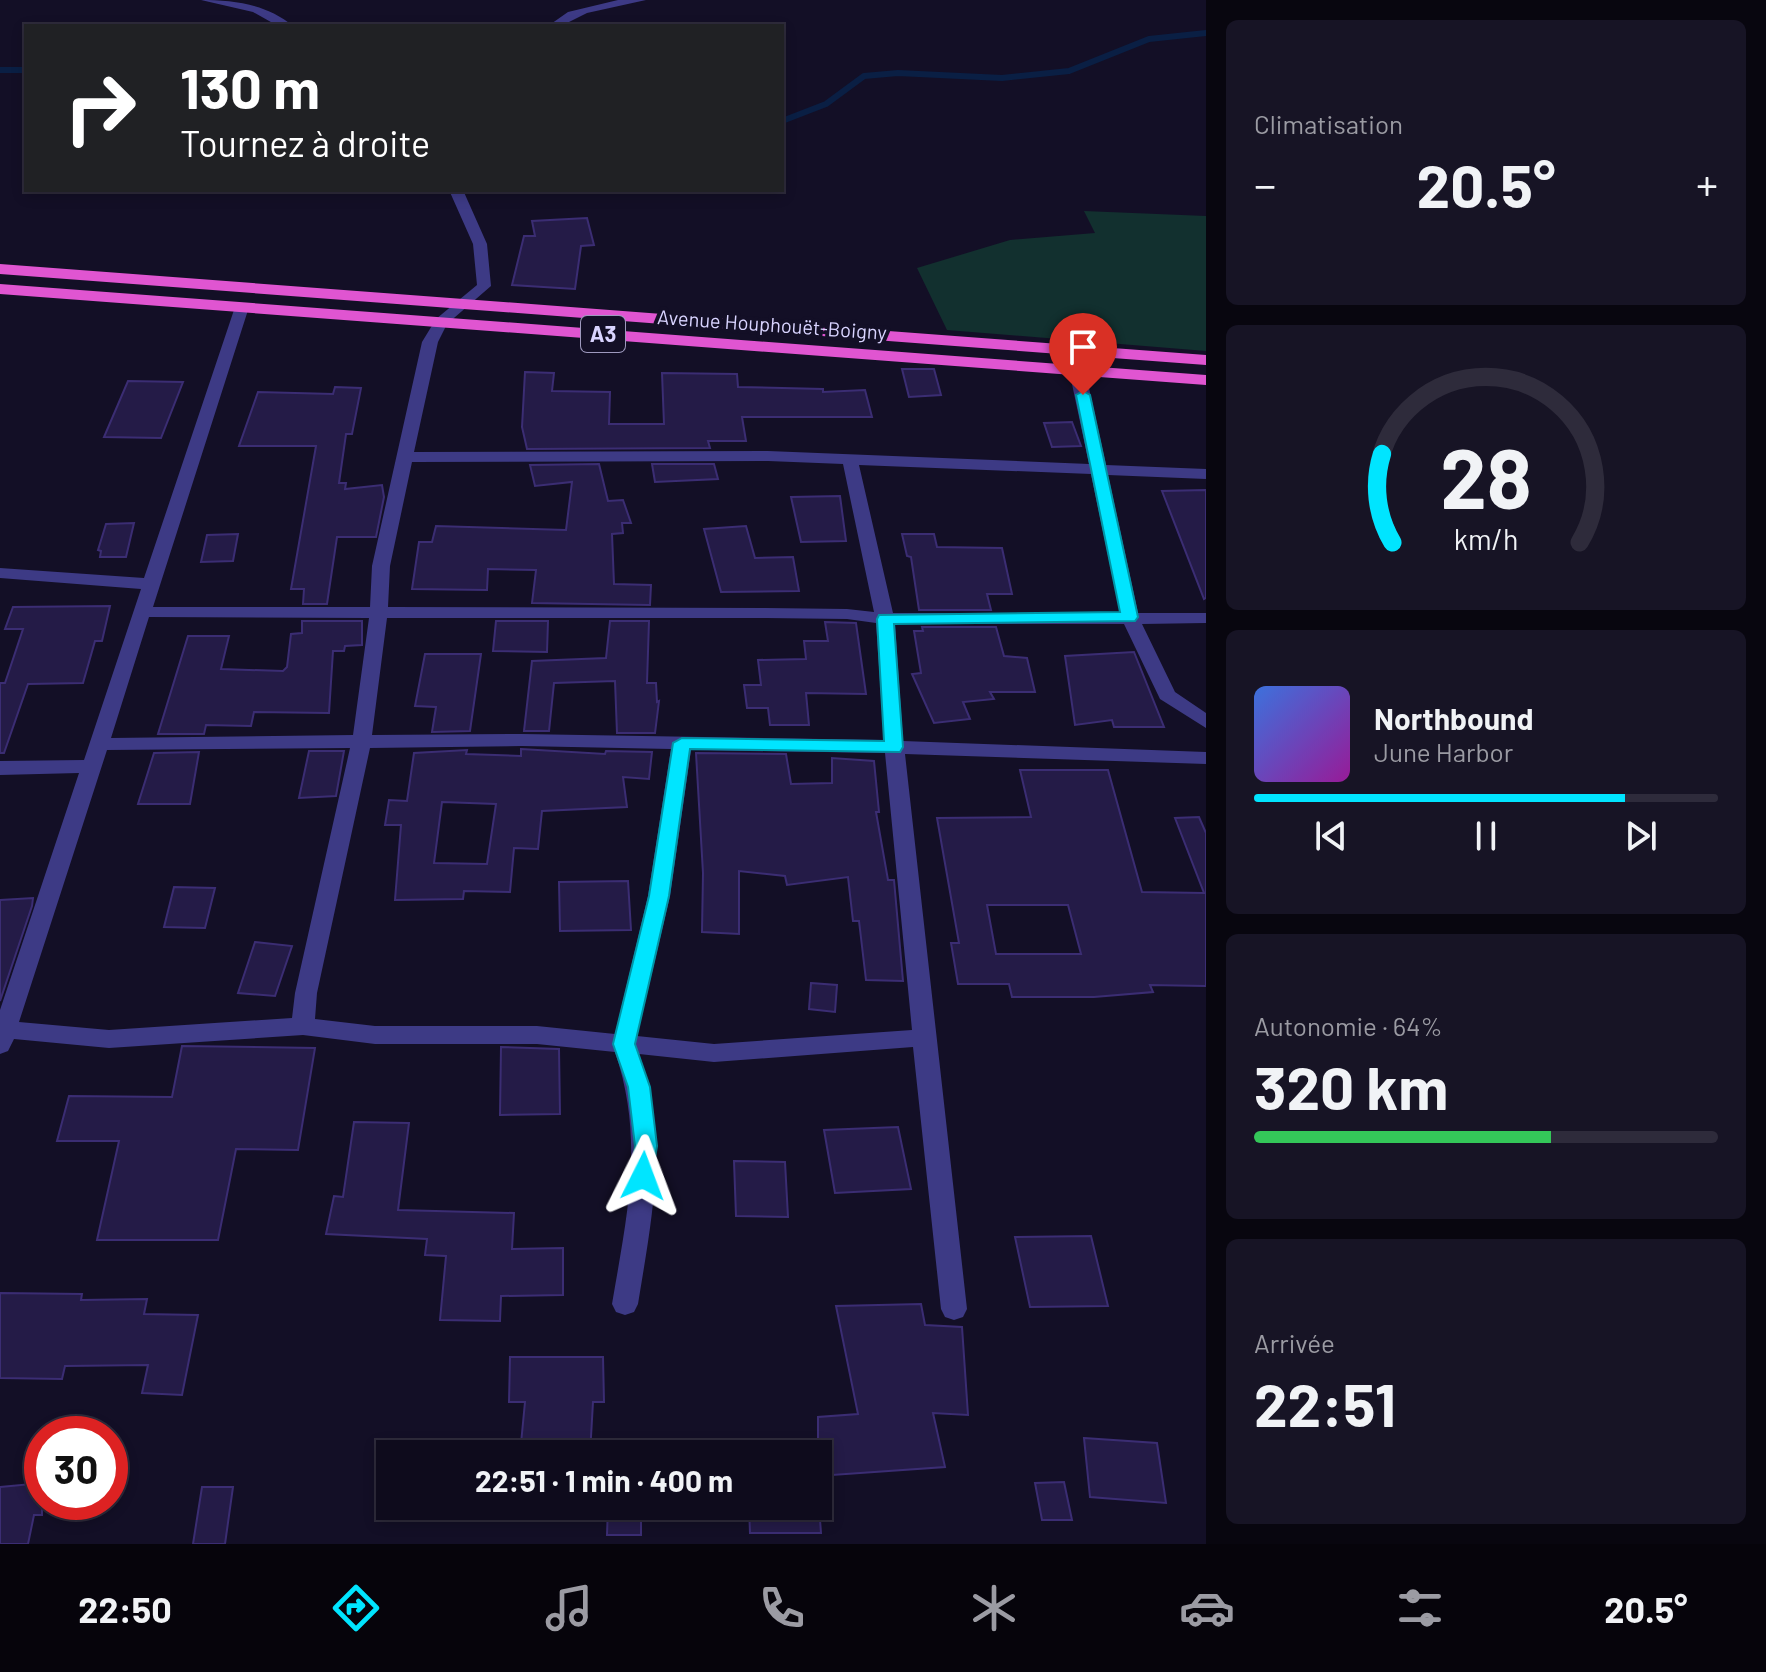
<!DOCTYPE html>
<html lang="fr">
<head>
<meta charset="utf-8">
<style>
	body { margin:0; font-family:Barlow,sans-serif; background:#171425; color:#f1f3f6; height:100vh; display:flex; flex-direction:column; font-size:30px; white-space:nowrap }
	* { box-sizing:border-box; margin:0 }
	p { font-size:26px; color:#9b9ba3 }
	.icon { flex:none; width:44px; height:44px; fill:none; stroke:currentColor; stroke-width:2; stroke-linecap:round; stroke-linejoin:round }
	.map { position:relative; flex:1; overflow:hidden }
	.side { display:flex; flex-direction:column; gap:20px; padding:20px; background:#08060f; width:560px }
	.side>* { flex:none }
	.guide { position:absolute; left:24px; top:24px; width:760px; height:168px; border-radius:0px; box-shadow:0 4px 12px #0003,0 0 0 2px #2e2b3b; background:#202124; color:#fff; overflow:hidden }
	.speed { position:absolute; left:24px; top:1416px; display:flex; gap:16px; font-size:40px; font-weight:700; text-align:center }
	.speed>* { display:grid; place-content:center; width:104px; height:104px; border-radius:50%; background:#0e0b1c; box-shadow:0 4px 12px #0003,0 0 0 2px #2e2b3b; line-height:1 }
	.speed .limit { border:12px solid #d22; background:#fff; color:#111 }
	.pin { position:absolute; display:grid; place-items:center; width:68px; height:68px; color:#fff; margin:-82px -34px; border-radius:50% 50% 50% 0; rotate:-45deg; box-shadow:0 0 8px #0007 }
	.pin .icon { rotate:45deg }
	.me { position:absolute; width:88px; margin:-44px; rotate:3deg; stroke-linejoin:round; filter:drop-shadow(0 0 6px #0008) }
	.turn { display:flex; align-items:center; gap:28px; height:168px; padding:0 24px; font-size:36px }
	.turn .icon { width:104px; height:104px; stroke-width:2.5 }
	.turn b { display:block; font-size:56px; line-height:68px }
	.big { font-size:60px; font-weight:700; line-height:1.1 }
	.side .widget { flex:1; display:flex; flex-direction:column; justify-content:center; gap:12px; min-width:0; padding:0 28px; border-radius:12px; background:#171425 }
	.side .dial { align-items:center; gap:0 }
	.dial svg { height:208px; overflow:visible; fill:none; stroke:#2e2b3b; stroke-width:7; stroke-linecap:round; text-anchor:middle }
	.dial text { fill:#f1f3f6; stroke:none }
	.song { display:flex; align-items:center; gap:24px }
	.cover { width:96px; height:96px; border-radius:12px; background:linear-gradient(135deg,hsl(220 70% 55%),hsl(300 70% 35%)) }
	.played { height:8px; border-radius:4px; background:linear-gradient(90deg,#00e5ff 80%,#2e2b3b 80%) }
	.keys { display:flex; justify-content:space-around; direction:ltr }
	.heat { display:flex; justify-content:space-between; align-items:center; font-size:44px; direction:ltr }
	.charge { height:12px; border-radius:6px; background:linear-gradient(90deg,#34c759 64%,#2e2b3b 0) }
	.trip { position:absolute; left:376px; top:1440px; width:456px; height:80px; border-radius:0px; background:#0e0b1c; box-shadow:0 4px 12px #0003,0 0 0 2px #2e2b3b; font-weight:700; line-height:80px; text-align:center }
	.menu { display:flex; height:128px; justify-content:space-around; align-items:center; background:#06040b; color:#9b9ba3 }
	.menu .icon { width:56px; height:56px }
	.menu .current { color:#00e5ff }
	.menu b { font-size:36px; color:#f1f3f6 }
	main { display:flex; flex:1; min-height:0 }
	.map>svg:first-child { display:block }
</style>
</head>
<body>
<main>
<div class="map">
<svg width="1206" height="1544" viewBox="0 0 1206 1544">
	<rect width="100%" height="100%" fill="#130f26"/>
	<path fill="#12302f" d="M1084,211L1206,216V351L947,330L917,268L1010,240L1095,233Z"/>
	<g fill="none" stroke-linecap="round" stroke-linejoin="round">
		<g stroke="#0a1f44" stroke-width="6">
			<path d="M0,70H26"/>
			<path d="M782,121L826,104L864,76L898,73L1002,78L1069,71L1149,39L1206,33"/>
		</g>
	</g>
	<g fill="#241b47" stroke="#3b2d73" stroke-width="2" fill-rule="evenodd">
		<path d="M587,218L594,245L581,246L575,289L512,285L524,236H535L532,221Z"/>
		<path d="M902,369H934L941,395L909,397Z"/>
		<path d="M525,372L554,373L552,391L610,392L609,424H664L662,373L737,374L738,387L823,389V392L865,390L872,417H742L746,441H708L710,448L527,449L522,427Z"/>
		<path d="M128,381L183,382L161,438L104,437Z"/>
		<path d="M335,387L361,388L352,434H346L339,483H346L345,489L382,485L384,497L376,537H337L327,604H303L304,589H291L316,446H239L258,392L333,394Z"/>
		<path d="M1072,422L1081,446L1052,447L1044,423Z"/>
		<path d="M599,464L608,501L623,500L631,523H622L623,533L612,534L614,584L651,585L650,605L532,603L536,570L488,569L487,590L412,589L419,542H432L436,526L566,530L572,482L535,486L530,465Z"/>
		<path d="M652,464H714L718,479L655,482Z"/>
		<path d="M1206,490V598L1204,599L1162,491Z"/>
		<path d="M840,496L846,541L801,542L791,497Z"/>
		<path d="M134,523L126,557H100L101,551L98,550L106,524Z"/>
		<path d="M746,526L755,558L793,557L799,591L721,592L704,529Z"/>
		<path d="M238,534L233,561L201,562L207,535Z"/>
		<path d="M902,534H934L937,547L1002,548L1012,594H987L991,610H919L911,557L907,556Z"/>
		<path d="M110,606L102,641H95L83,683L28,684L4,753H0V683H5L23,629H5L13,607Z"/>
		<path d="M302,621H362V645L345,646L344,651H333L329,713L254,712L251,726L206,725L204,734H158L188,636H229L221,669L283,671L287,667L291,634L302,633Z"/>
		<path d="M496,621H548L547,652L493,651Z"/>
		<path d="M610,621H649L647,683H656L657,702L659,701L655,733H617L615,681L554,683L549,731H524L532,661L606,658Z"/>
		<path d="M825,622L856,623L866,694L806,693L809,725H770L768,708H747L744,685H761L758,660L806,659L804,641H828Z"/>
		<path d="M922,627H996L1004,656L1027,658L1035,692H990L994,699L963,702L970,719L934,723L912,674L921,673L914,631H923Z"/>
		<path d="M1134,652L1164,727H1114L1112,720L1075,725L1065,656Z"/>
		<path d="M425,654H481L470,731L432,732L436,707L415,706Z"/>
		<path d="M521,749L605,754L606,751L652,752L649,779L623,777L627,807L542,811L538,849L514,848L510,892L464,891L463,899L395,900L401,825H385L389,800L407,801L414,753L467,750L466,754L521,756ZM442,802L496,804L487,864L434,863Z"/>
		<path d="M309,751H344L336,796L299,798Z"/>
		<path d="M199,752L190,804H138L154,753Z"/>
		<path d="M696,753L786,754L791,784L832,783V758L874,761L879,812H876L888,880H894L903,981L866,980L859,921H853L848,877L787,885L785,876L739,871V934L702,932L703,873Z"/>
		<path d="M1020,770H1108L1142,892L1204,893L1175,818L1199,817L1206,833V986L1150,985L1153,992L1094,997H1012L1009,984H958L951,943H959L937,818L1031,817ZM987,905H1068L1081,954H996Z"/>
		<path d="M628,881L631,930L560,931L559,882Z"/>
		<path d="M174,887L215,888L205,928L164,927Z"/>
		<path d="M33,898L32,906L0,1001V900Z"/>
		<path d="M255,942L292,946L275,996L238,993Z"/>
		<path d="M811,983L837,985L835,1012L809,1009Z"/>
		<path d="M182,1046L315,1048L298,1150L236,1149L218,1240H97L119,1141H57L69,1096L172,1097Z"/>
		<path d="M501,1047L559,1049L560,1114L500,1115Z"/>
		<path d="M354,1122L409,1123L398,1210L514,1213L512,1249L563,1248V1295L501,1296L500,1321L440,1320L446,1256L425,1255L427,1239L326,1234L334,1196L343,1197Z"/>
		<path d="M898,1127L911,1189L835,1193L824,1130Z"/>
		<path d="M734,1161L785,1162L788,1217L736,1216Z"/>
		<path d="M1091,1236L1108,1306L1030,1307L1015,1237Z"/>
		<path d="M0,1293L82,1294L81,1300L147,1299L144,1314L198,1315L182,1395L142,1393L148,1365L65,1366L62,1379L0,1378Z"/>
		<path d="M921,1304L925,1325L962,1327L968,1415L933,1413L945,1467L818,1476V1417L858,1414L836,1306Z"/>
		<path d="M510,1357H603L604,1402H593L590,1454H520L525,1402H509Z"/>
		<path d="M1084,1438L1157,1443L1166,1503L1090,1497Z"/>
		<path d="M1064,1482L1072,1520H1042L1035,1483Z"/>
		<path d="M42,1483V1515H34L28,1544H0V1487Z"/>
		<path d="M202,1487H233L225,1544H193Z"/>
		<path d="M608,1506H641V1535H607Z"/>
		<path d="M749,1506H819L821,1533H750Z"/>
	</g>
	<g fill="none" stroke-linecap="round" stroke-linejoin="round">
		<g fill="#3d3a85" fill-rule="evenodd">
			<path d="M201,0C234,0 267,4 293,26H278L253,12Z"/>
			<path d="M618,0H646L587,13L561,26H548L568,12Z"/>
			<path d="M449,190H463L487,244L491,286L447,324L438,342L414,452L768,451L1089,464L1069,370L1077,365L1085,370L1106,465L1206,469V479L1108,475L1138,613H1206V623L1142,624L1175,692L1206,713V728L1160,699L1124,624H895L903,741L1206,752V764L905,754L967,1309L963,1317L954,1320L945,1317L941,1309L913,1047L714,1062L639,1054C669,1139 652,1217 638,1304L634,1312L625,1315L616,1312L612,1304C627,1215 645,1140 615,1052L537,1044H375L303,1035L109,1048L14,1039L8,1051L0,1054V1010L79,773L0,775V761L84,760L141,589L0,578V568L144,578L235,307L242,303L249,307L153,607H370L372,566L422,342L436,319L477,285L473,244ZM768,461L843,464L874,612L847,609L766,608L388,607L390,566L412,462ZM859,465L1091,474L1120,613H893ZM149,617L369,618L353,735L111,738ZM387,618H766L847,619L876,623L884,740L522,734L372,735ZM522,746L671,749L648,896L615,1034L537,1026H375L315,1019L317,993L370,748ZM350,748L295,993L292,1018L109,1030L19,1022L107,750ZM691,750L885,753L912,1030L714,1044L637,1036L670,896Z"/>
		</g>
		<g fill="#e055d1" fill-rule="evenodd">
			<path d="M0,264L1206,355V365L0,274Z"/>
			<path d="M0,284L1206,375V385L0,294Z"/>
		</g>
	</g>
	<path fill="#00e5ff" stroke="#0095a6" stroke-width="2" d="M1083,391L1090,395L1138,617L1135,621L894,624L903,747L900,752L690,749L669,896L635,1044L650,1087L657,1146L651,1183L643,1185L635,1183L632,1176L635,1146L628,1087L613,1044L649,896L673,743L682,738L884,741L877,619L879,615L1120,612L1076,395Z"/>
	<g text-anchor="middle" stroke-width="8" stroke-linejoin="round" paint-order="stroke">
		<g font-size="20" fill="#d9d4ff" stroke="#130f26">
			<text transform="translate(772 325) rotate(4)" y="7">Avenue Houphouët-Boigny</text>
		</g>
		<rect fill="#130f26" stroke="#9e99be" stroke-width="2" x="581" y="316" width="44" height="36" rx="6"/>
		<g font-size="22" font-weight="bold" fill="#d9d4ff">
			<text x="603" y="342">A3</text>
		</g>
	</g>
</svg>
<div class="speed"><div class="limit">30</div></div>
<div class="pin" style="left:1083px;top:395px;background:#d93025"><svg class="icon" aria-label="arrive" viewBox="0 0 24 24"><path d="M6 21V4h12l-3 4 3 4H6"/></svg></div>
<svg class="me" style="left:643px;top:1176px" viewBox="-20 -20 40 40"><path d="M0-17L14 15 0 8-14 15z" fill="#00e5ff" stroke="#fff" stroke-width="4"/></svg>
<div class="trip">22:51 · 1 min · 400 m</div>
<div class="guide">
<div class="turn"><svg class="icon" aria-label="right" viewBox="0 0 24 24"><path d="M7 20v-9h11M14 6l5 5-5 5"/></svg><div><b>130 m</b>Tournez à droite</div></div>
</div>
</div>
<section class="side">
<div class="widget"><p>Climatisation</p>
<div class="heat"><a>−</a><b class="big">20.5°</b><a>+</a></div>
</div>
<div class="widget dial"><svg viewBox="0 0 100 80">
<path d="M14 69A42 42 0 1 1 86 69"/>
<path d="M14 69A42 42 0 0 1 10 35" stroke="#00e5ff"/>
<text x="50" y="56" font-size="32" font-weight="700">28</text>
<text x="50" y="72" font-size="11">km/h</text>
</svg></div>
<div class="widget">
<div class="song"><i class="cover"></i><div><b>Northbound</b><p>June Harbor</p></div></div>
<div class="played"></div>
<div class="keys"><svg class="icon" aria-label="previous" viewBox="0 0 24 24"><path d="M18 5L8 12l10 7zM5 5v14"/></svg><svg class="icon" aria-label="pause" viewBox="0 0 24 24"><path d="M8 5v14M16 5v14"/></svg><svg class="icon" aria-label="next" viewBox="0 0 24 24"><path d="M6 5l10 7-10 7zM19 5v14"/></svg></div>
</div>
<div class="widget"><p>Autonomie · 64%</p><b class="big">320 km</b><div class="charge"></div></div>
<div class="widget"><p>Arrivée</p><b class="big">22:51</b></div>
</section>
</main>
<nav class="menu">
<b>22:50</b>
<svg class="icon current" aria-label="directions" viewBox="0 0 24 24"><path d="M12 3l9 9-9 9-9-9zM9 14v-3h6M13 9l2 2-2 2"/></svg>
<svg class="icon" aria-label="music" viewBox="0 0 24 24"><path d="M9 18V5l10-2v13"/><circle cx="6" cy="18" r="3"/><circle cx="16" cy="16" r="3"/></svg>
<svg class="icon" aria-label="phone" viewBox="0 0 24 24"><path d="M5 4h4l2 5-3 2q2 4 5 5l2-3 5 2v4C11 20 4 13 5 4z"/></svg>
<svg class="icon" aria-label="climate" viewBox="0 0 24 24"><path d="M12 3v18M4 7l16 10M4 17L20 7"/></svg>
<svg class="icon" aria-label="car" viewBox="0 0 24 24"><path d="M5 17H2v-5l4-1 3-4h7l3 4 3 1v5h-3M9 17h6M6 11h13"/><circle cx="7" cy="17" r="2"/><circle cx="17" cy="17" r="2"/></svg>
<svg class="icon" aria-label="filters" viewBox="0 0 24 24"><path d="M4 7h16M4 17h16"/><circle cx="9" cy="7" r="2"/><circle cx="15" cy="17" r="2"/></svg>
<b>20.5°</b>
</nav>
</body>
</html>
